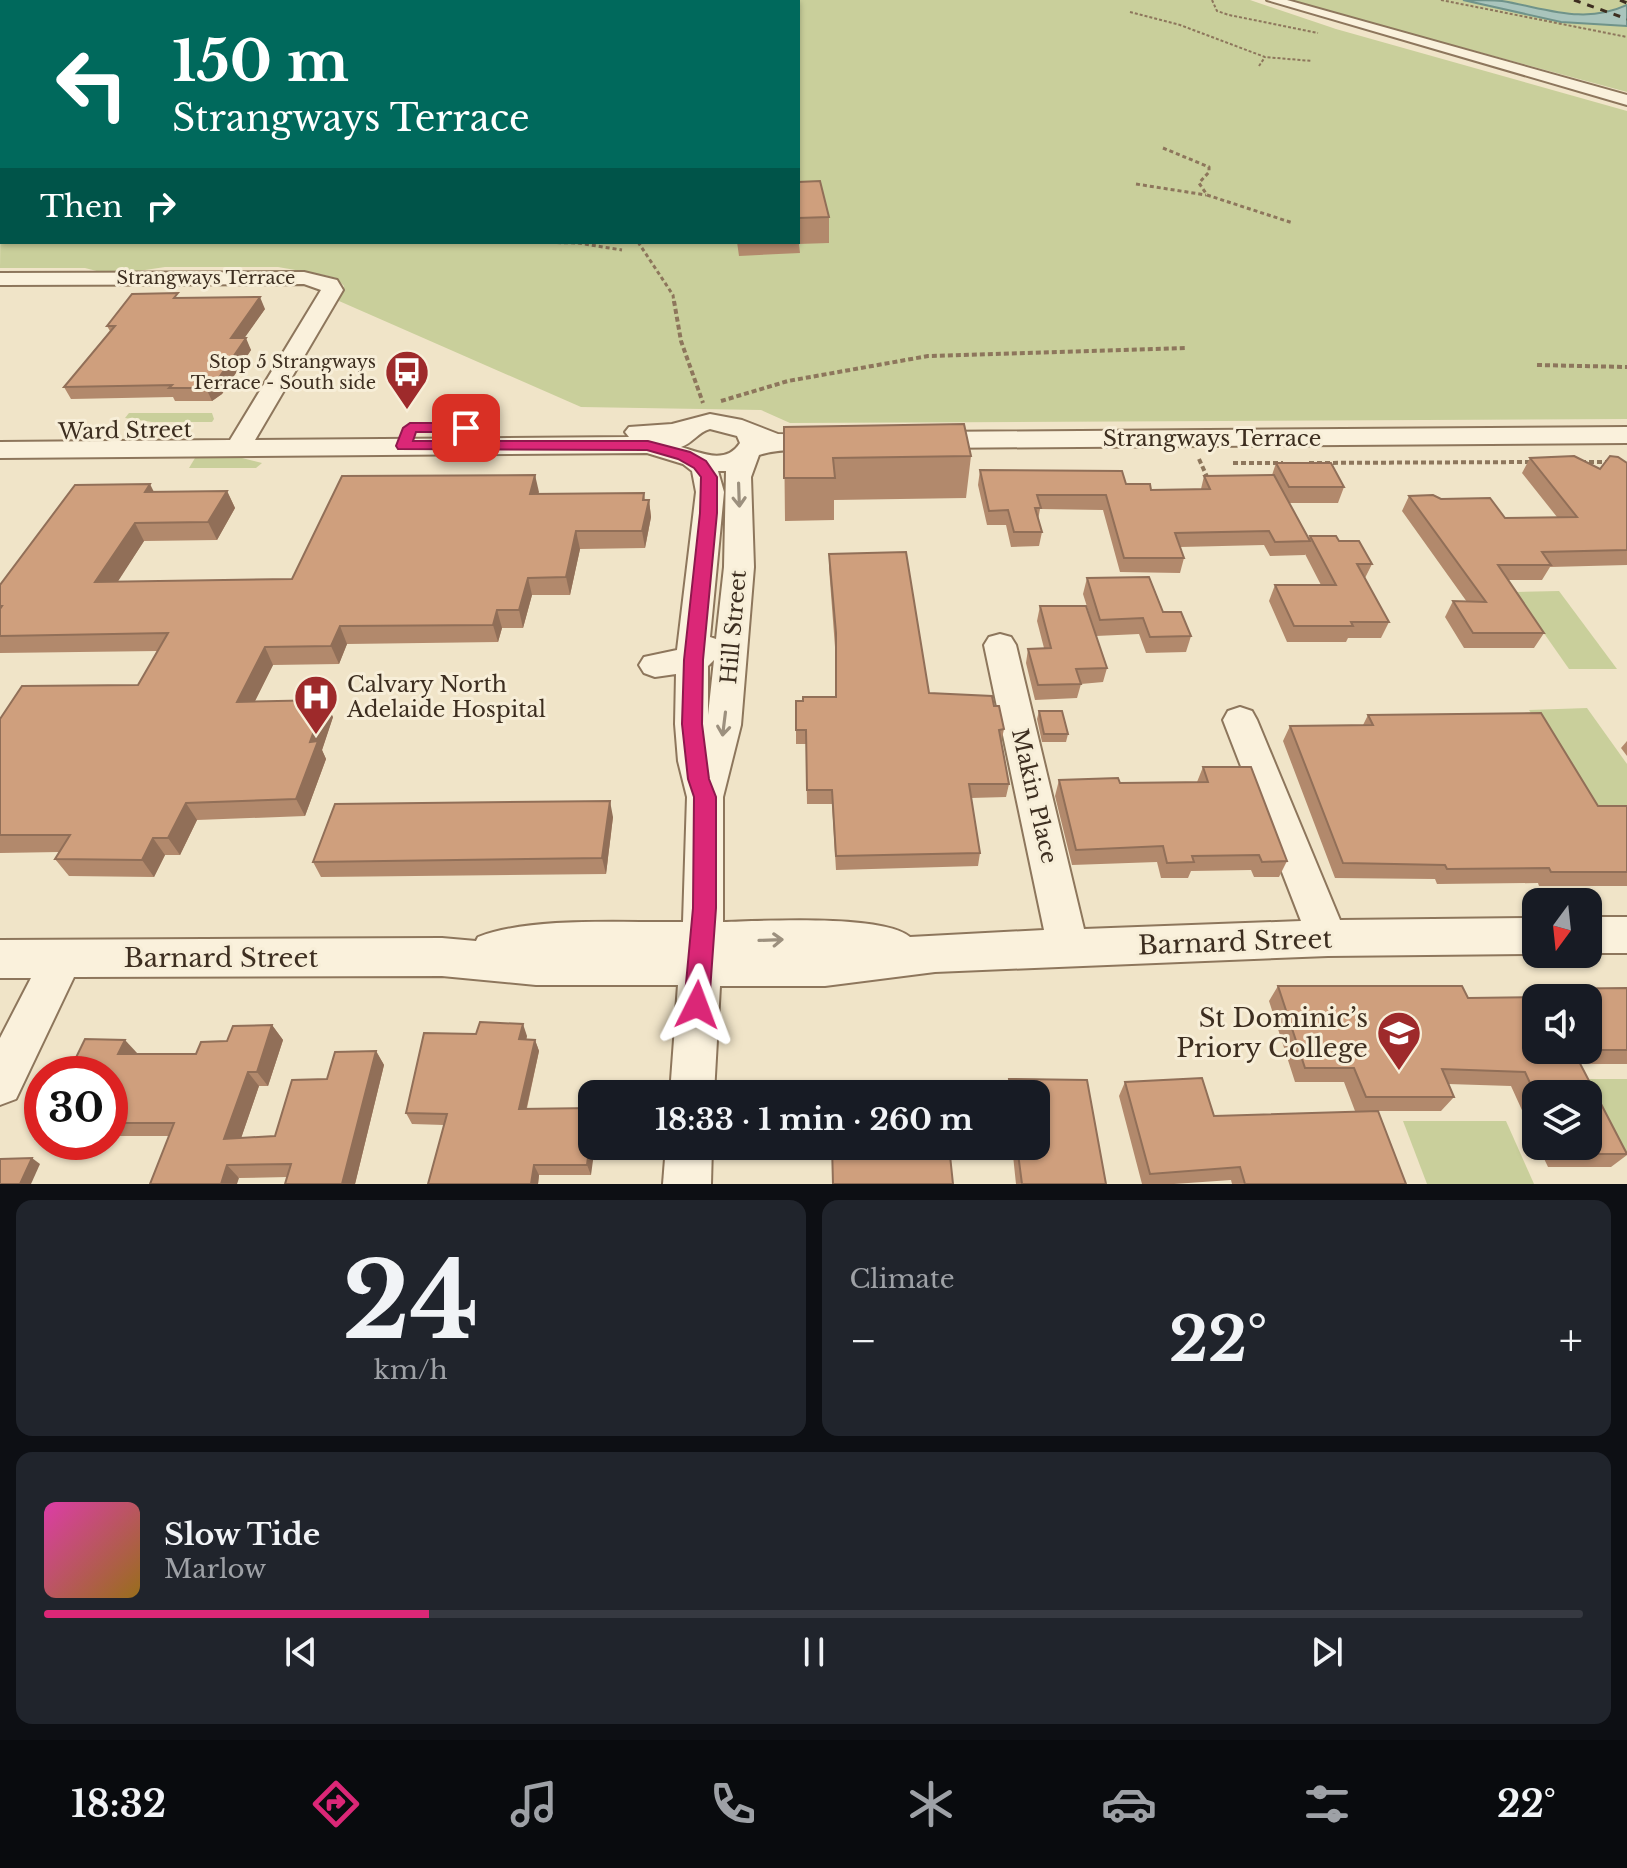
<!DOCTYPE html>
<html lang="en">
<head>
<meta charset="utf-8">
<style>
	body { margin:0; font-family:"Libre Baskerville",serif; background:#20242c; color:#f1f3f6; height:100vh; display:flex; flex-direction:column; font-size:30px; white-space:nowrap }
	* { box-sizing:border-box; margin:0 }
	p { font-size:26px; color:#9ea1a6 }
	.icon { flex:none; width:44px; height:44px; fill:none; stroke:currentColor; stroke-width:2; stroke-linecap:round; stroke-linejoin:round }
	.map { position:relative; height:1184px; overflow:hidden }
	.drawer { display:flex; flex-direction:column; gap:16px; padding:16px; background:#0d0f14; flex:1 }
	.drawer>* { flex:none }
	.banner { position:absolute; left:0px; top:0px; width:800px; height:244px; box-shadow:0 2px 6px #0004; background:#00695c; color:#fff; overflow:hidden }
	.needle { width:52px; rotate:195deg }
	.fabs { position:absolute; left:1522px; top:888px; display:grid; gap:16px }
	.fabs a { display:grid; place-items:center; width:80px; height:80px; border-radius:16px; background:#171b24; box-shadow:0 2px 6px #0004; font-size:40px }
	.speed { position:absolute; left:24px; top:1056px; display:flex; gap:16px; font-size:40px; font-weight:700; text-align:center }
	.speed>* { display:grid; place-content:center; width:104px; height:104px; border-radius:50%; background:#171b24; box-shadow:0 2px 6px #0004; line-height:1 }
	.speed .limit { border:12px solid #d22; background:#fff; color:#111 }
	.pin { position:absolute; display:grid; place-items:center; width:68px; height:68px; color:#fff; margin:-34px; border-radius:16px; box-shadow:0 4px 12px #0006 }
	.me { position:absolute; width:88px; margin:-44px; rotate:3deg; stroke-linejoin:round; filter:drop-shadow(0 0 6px #0008) }
	.turn { display:flex; align-items:center; gap:28px; height:168px; padding:0 40px; font-size:36px }
	.turn .icon { width:104px; height:104px; stroke-width:2.5 }
	.turn b { display:block; font-size:56px; line-height:68px }
	.then { display:flex; align-items:center; height:76px; padding:0 40px; background:#0003; gap:16px; font-size:30px }
	.big { font-size:60px; font-weight:700; line-height:1.1 }
	.drawer .card { flex:1; display:flex; flex-direction:column; justify-content:center; gap:12px; min-width:0; padding:0 28px; border-radius:16px; background:#20242c }
	.drawer .dial { align-items:center; gap:0 }
	.dial b { font-size:104px; line-height:1 }
	.song { display:flex; align-items:center; gap:24px }
	.cover { width:96px; height:96px; border-radius:12px; background:linear-gradient(135deg,hsl(320 70% 55%),hsl(40 70% 35%)) }
	.played { height:8px; border-radius:4px; background:linear-gradient(90deg,#db2777 25%,#363941 25%) }
	.keys { display:flex; justify-content:space-around; direction:ltr }
	.heat { display:flex; justify-content:space-between; align-items:center; font-size:44px; direction:ltr }
	.drawer .tiles { flex:1; display:grid; gap:16px; grid-template-columns:1fr 1fr }
	.card:last-child { grid-column:span 2 }
	.trip { position:absolute; left:578px; top:1080px; width:472px; height:80px; border-radius:16px; background:#171b24; box-shadow:0 2px 6px #0004; font-weight:700; line-height:80px; text-align:center }
	.tabs { display:flex; height:128px; justify-content:space-around; align-items:center; background:#090b0e; color:#9ea1a6 }
	.tabs .icon { width:56px; height:56px }
	.tabs .on { color:#db2777 }
	.tabs b { font-size:36px; color:#f1f3f6 }
	.map>svg:first-child { display:block }
</style>
</head>
<body>
<div class="map">
<svg width="1627" height="1184" viewBox="0 0 1627 1184">
	<rect width="100%" height="100%" fill="#f0e4c8"/>
	<g fill="#c9cf9b">
		<path d="M0,0H1250L1336,29L1627,111V419L790,423L761,410L581,407L339,301L344,286L336,278L324,275L278,267H165L112,275L85,268H0L2,114V242H798V2H2L0,31Z"/>
		<path d="M1287,0H1627V92Z"/>
		<path d="M129,413H212L214,419L212,422H152L125,418Z"/>
		<path d="M195,458H242L262,463L256,468H189Z"/>
		<path d="M1559,591L1617,669H1569L1515,592Z"/>
		<path d="M1587,708L1627,764V818L1603,819L1529,710Z"/>
		<path d="M1589,1079H1627V1154Z"/>
		<path d="M1403,1121H1506L1534,1184H1427Z"/>
	</g>
	<path fill="#a9c4bc" stroke="#6f938a" stroke-width="2" d="M1463,0C1476,0 1489,0 1502,1C1545,8 1584,25 1627,5V26L1561,22Z"/>
	<g fill="none" stroke-linecap="round" stroke-linejoin="round">
		<g stroke="#8d765c" stroke-width="4">
			<g id="minor">
				<path d="M1267,0H1287L1627,95V105Z"/>
				<rect x="0" y="33" width="2" height="8"/>
				<path d="M2,103V114L0,115V104Z"/>
				<path d="M304,272L337,280L343,290L255,440L629,437L625,432L629,427L672,424L710,414L742,420L778,434L834,435L838,440L834,445C809,452 783,447 759,455L751,477L754,567L741,725L723,797V922C762,921 883,914 910,937L1044,930L984,645L989,637L1000,634L1011,637L1016,645L1084,929L1301,921L1223,720L1228,711L1240,707L1252,711L1257,720L1340,920L1536,918V954L1328,956L935,972L825,986H720L714,1094H670L678,985H536L442,976L74,977L16,1099L0,1105V1038L31,978H0V940L442,938L476,941L478,937C534,916 623,923 683,922L687,797L678,761L675,724L676,674L655,677L644,673L639,665L644,657L677,650L696,492L692,471L683,464L647,453L0,458V442L230,440L321,290L304,284L0,285V273ZM710,429L737,436L740,443C726,465 701,453 681,447C693,443 698,432 710,429ZM718,471H726L724,567L716,639L710,637L724,492ZM714,660L708,715V666Z"/>
				<path d="M1627,427V443L929,448L920,445L916,440L920,435L929,432Z"/>
				<rect x="1588" y="917" width="39" height="36"/>
				<path d="M666,1146H712L711,1184H663Z"/>
			</g>
		</g>
		<g stroke="#8d765c" stroke-width="2" stroke-dasharray="3 2" stroke-linecap="butt">
			<path d="M1212,0L1217,11L1229,15L1318,33"/>
			<path d="M1441,0L1627,37"/>
			<path d="M0,2L4,0"/>
			<path d="M101,2L108,0"/>
			<path d="M261,2L274,0"/>
			<path d="M1130,12L1180,25L1265,57L1312,61"/>
			<path d="M1259,66L1265,57"/>
		</g>
		<g stroke="#8d765c" stroke-width="3" stroke-dasharray="4 3" stroke-linecap="butt">
			<path d="M1163,148L1209,167V172L1199,183L1207,195L1293,223"/>
			<path d="M1136,184L1206,195"/>
			<path d="M522,242L578,243L622,250"/>
			<path d="M638,242L673,295L674,303"/>
		</g>
		<g stroke="#8d765c" stroke-width="4" stroke-dasharray="5 3" stroke-linecap="butt">
			<path d="M674,301L681,341L703,403"/>
			<path d="M1537,365L1627,367"/>
			<path d="M721,401L788,381L928,356L1186,348"/>
			<path d="M1199,459L1208,479"/>
			<path d="M1581,462H1608"/>
			<path d="M1233,463H1283"/>
			<path d="M1309,463L1535,462"/>
		</g>
		<use href="#minor" fill="#faf1dc" fill-rule="evenodd"/>
		<g stroke="#3d2e20" stroke-width="3" stroke-dasharray="7 7" stroke-linecap="butt">
			<path d="M1574,0L1627,19"/>
			<path d="M1620,0L1627,3"/>
		</g>
	</g>
	<g fill="#b2896c">
		<path d="M798,182L829,217V243L799,244L800,253L739,256L737,242H798Z"/>
		<path d="M180,298L265,309L244,338L251,350L222,394L212,401H175L173,397L71,399L64,387L110,331L107,326Z"/>
		<path d="M784,427L971,456L966,498L834,500V520L785,521Z"/>
		<path d="M1530,458L1600,469L1627,463V565L1550,567L1542,580H1508L1544,633L1534,648H1464L1445,617L1453,601L1467,602L1402,511L1409,496L1441,499L1505,518L1557,517L1522,473Z"/>
		<path d="M1276,463L1344,487L1338,503H1289L1309,538L1310,536L1339,541L1372,564L1365,578L1389,622L1381,638H1348L1346,642H1287L1269,601L1275,585H1321L1305,554V555L1270,556L1264,545L1180,547L1184,558L1180,573L1120,572L1103,510L1040,509L1038,520L1042,532L1039,546L1011,547L1006,525H987L978,485L980,470L1126,484L1151,490L1201,489L1204,476L1272,475Z"/>
		<path d="M535,475L538,494L644,493L645,500H649L651,517L645,548L580,549L570,595H532L523,628H502L498,642L347,644L339,664L273,665L255,701L333,717L322,750L326,759L305,816L197,820L180,855H165L154,877L69,876L55,859L59,852L0,853V719L138,685L158,651L0,653V585L154,492L227,491L235,508L217,540L144,541L117,582L292,579Z"/>
		<path d="M829,554L929,693L994,706L1004,729L1001,743L1009,784L1006,797L971,798L980,853L978,866L836,870L832,804H807L806,744H796V701L835,697V647L829,568Z"/>
		<path d="M1087,578L1163,612L1191,636L1186,652L1146,653L1139,634L1096,636L1107,668L1103,682L1081,684L1077,698L1035,700L1026,663L1028,649L1044,648L1037,621L1040,606L1095,632L1083,594Z"/>
		<path d="M1039,711L1068,734L1066,742H1042L1037,719Z"/>
		<path d="M1368,715L1598,806H1627V886H1539L1538,883L1437,884L1435,879L1335,878L1283,741L1290,726L1363,725Z"/>
		<path d="M1627,741V756L1621,748Z"/>
		<path d="M1203,767L1287,861L1279,877H1254L1251,870L1191,871L1188,878H1161L1157,862L1072,865L1055,796L1059,780L1120,783L1197,782Z"/>
		<path d="M613,817L606,874L321,877L313,862Z"/>
		<path d="M1278,986L1468,998L1534,997L1541,989L1627,988V1064H1580L1627,1155L1611,1167H1548L1538,1146H1588L1536,1094V1141L1511,1086L1448,1084L1454,1097L1441,1111H1355L1344,1082H1295L1269,1001Z"/>
		<path d="M272,1025L283,1040L268,1086H259L241,1138L275,1136L327,1079L376,1051L384,1065L355,1184H285L287,1177L239,1178L169,1136H110V1074L138,1054H196Z"/>
		<path d="M527,1036L526,1039L535,1040L539,1051L527,1108H592L591,1175H539L538,1184H428L444,1125L412,1124L406,1113Z"/>
		<path d="M1009,1079L1087,1080L1106,1184H1016L1012,1146H1036V1094H1005Z"/>
		<path d="M1125,1082L1214,1116L1406,1184H1232L1231,1180L1174,1184H1142L1119,1096Z"/>
		<path d="M42,1126V1142H106L101,1153L51,1152L36,1139Z"/>
	</g>
	<g fill="#916f58">
		<path d="M260,297L265,309L236,350L231,338Z"/>
		<path d="M246,338L251,350L222,394L212,401L206,388Z"/>
		<path d="M535,475L539,492L533,511L530,494Z"/>
		<path d="M150,484L159,502L145,492Z"/>
		<path d="M227,491L235,508L217,540L208,522Z"/>
		<path d="M649,500L651,517L645,548L642,531Z"/>
		<path d="M135,523L144,541L106,600L95,582Z"/>
		<path d="M576,531L580,549L570,595L566,577Z"/>
		<path d="M528,578L532,595L523,628L519,610Z"/>
		<path d="M497,610L502,628L498,642L493,625Z"/>
		<path d="M340,626L347,644L339,664L331,646Z"/>
		<path d="M265,647L273,665L246,719L237,702Z"/>
		<path d="M325,700L333,717L322,750L326,759L305,816L296,799L310,742Z"/>
		<path d="M610,801L613,817L606,874L602,858Z"/>
		<path d="M186,803L197,820L180,855L168,838Z"/>
		<path d="M153,838L165,855L154,877L142,860Z"/>
		<path d="M523,1024L527,1036L524,1050L519,1039Z"/>
		<path d="M272,1025L283,1040L268,1086L257,1072Z"/>
		<path d="M125,1040L138,1054H118Z"/>
		<path d="M535,1040L539,1051L524,1119L519,1109Z"/>
		<path d="M376,1051L384,1065L355,1184H342Z"/>
		<path d="M248,1072L259,1086L236,1153L224,1139Z"/>
		<path d="M592,1126V1146H595L591,1175L587,1165Z"/>
		<path d="M89,1142H106L101,1153Z"/>
		<path d="M32,1158L40,1164L31,1184H20Z"/>
		<path d="M227,1165L239,1178L237,1184H221Z"/>
		<path d="M534,1165L539,1175L538,1184H531Z"/>
	</g>
	<g fill="#cf9f7d" stroke="#916f58" stroke-width="2" fill-rule="evenodd">
		<path d="M820,181L829,217L798,218V182Z"/>
		<path d="M178,293L174,298L260,297L231,338H246L216,382L206,388H169L172,385L64,387L115,326H107L132,294Z"/>
		<path d="M964,424L971,456L833,458L835,478H784V427Z"/>
		<path d="M1574,456L1600,469L1610,456L1618,457L1627,463V550L1542,552L1551,565H1498L1544,633H1473L1453,601L1486,602L1409,496L1433,495L1441,499L1490,498L1505,518L1577,517L1530,458Z"/>
		<path d="M1276,463H1331L1344,487H1289Z"/>
		<path d="M980,470L1122,471L1126,484H1150L1151,490L1210,489L1204,476L1274,475L1310,541L1275,542L1269,531L1175,533L1184,558H1124L1106,495H1037L1041,508H1035L1042,532H1014L1008,510L989,511Z"/>
		<path d="M535,475L530,494L644,493L643,500H649L642,531H576L566,577L528,578L519,610H497L493,625L340,626L331,646L265,647L237,702L325,700L310,742L318,741L296,799L186,803L168,838H153L142,860L55,859L70,835H0V719L22,686L138,685L168,633L0,636V609L2,606H0V585L75,485L150,484L145,492L227,491L208,522L135,523L95,582L292,579L342,476Z"/>
		<path d="M1310,536H1336L1339,541H1359L1372,564H1357L1389,622H1351L1353,626H1294L1275,585H1336Z"/>
		<path d="M906,552L929,693L992,696L994,706H999L1004,729L999,730L1009,784H969L980,853L836,856L832,790H807L806,730H796V701H803V697H836V633L829,554Z"/>
		<path d="M1149,577L1163,612H1181L1191,636L1150,637L1143,618L1100,620L1087,578Z"/>
		<path d="M1040,606H1086L1107,668L1076,669L1081,684L1038,685L1028,649L1051,648Z"/>
		<path d="M1039,711H1062L1068,734H1044Z"/>
		<path d="M1541,713L1598,806H1627V872H1551L1549,868L1447,869L1445,865L1343,863L1290,726L1373,725L1368,715Z"/>
		<path d="M1203,767H1251L1287,861L1262,862L1259,855L1192,856L1194,862L1167,863L1163,846L1076,850L1059,780L1118,778L1120,783L1208,782Z"/>
		<path d="M610,801L602,858L313,862L335,804Z"/>
		<path d="M1278,986H1462L1468,998L1546,997L1541,989L1627,988V1050H1573L1627,1154H1564L1560,1146H1588V1094H1536V1096L1525,1072L1442,1069L1454,1097H1366L1354,1068H1305ZM1536,998H1588V1050H1536Z"/>
		<path d="M480,1022L523,1024L519,1039L535,1040L519,1109L592,1108V1126L587,1165H534L531,1184H428L447,1114L406,1113L424,1033L476,1034Z"/>
		<path d="M272,1025L257,1072H248L224,1139L275,1136L292,1080L327,1079L335,1052L376,1051L342,1184H285L291,1164L227,1165L221,1184H150L174,1123H110V1074H68L85,1039L125,1040L118,1054H196L201,1042L227,1041L233,1026Z"/>
		<path d="M1202,1078L1214,1116L1378,1111L1406,1184H1245L1240,1167L1150,1174L1125,1082Z"/>
		<path d="M1009,1079L1087,1080L1106,1184H1022L1017,1146H1036V1094H1011Z"/>
		<path d="M42,1126V1139H36Z"/>
		<path d="M832,1146H949L953,1184H833Z"/>
		<path d="M32,1158L20,1184H0V1159Z"/>
	</g>
	<defs><path id="oneway-shaft" d="M-6 0H5M1.5-3L5.5 0L1.5 3" fill="none" stroke-width="1.6" stroke-linecap="round" stroke-linejoin="round" transform="scale(2)"/></defs>
	<g stroke="#9c907e">
		<use href="#oneway-shaft" transform="translate(739 495) rotate(88)"/>
		<use href="#oneway-shaft" transform="translate(724 724) rotate(97)"/>
		<use href="#oneway-shaft" transform="translate(771 940) rotate(-2)"/>
	</g>
	<path fill="#db2777" stroke="#8e194d" stroke-width="2" d="M410,423H466L474,428L466,432H416L413,441H648L690,452L706,461L717,477V513L703,660L702,724L709,779L716,797V908L709,1005L706,1013L697,1017L688,1013L684,1005L693,908L694,797L688,779L682,724L684,660L700,513L701,477L694,468L678,459L647,450L398,449L396,446L403,428Z"/>
	<defs>
		<g id="bus-pin" transform="scale(2.3)"><path d="M0 17L-7.5 6A9.5 9.5 0 1 1 7.5 6Z" fill="#9e2a2b" stroke="#f7eed8"/><path d="M-5-6H5V4H4V6H2V4H-2V6H-4V4H-5ZM-3.5-4V0h7V-4ZM-3.5 1.2v1.5H-2V1.2ZM2 1.2v1.5H3.5V1.2Z" fill="#fff"/></g>
		<g id="hospital-pin" transform="scale(2.3)"><path d="M0 17L-7.5 6A9.5 9.5 0 1 1 7.5 6Z" fill="#9e2a2b" stroke="#f7eed8"/><path d="M-5-5h3v3.5h4V-5h3V5h-3V1.5h-4V5h-3Z" fill="#fff"/></g>
		<g id="school-pin" transform="scale(2.3)"><path d="M0 17L-7.5 6A9.5 9.5 0 1 1 7.5 6Z" fill="#9e2a2b" stroke="#f7eed8"/><path d="M0-5L7-2L0 1L-7-2ZM-4 1L0 2.5L4 1V4Q0 6-4 4Z" fill="#fff"/></g>
	</defs>
	<g fill-rule="evenodd">
		<use href="#bus-pin" x="407" y="372"/>
		<use href="#hospital-pin" x="316" y="697"/>
		<use href="#school-pin" x="1399" y="1033"/>
	</g>
	<g text-anchor="middle" stroke-width="6" stroke-linejoin="round" paint-order="stroke">
		<g font-size="18" fill="#3d2e20" stroke="#f7eed8">
			<text x="206" y="284">Strangways Terrace</text>
		</g>
		<g font-size="18" fill="#3d2e20" stroke="#f7eed8" text-anchor="end">
			<text x="376" y="368">Stop 5 Strangways<tspan x="376" dy="21">Terrace - South side</tspan></text>
		</g>
		<g font-size="22" fill="#3d2e20" stroke="#f7eed8">
			<text transform="translate(125 430) rotate(-1)" y="8">Ward Street</text>
			<text x="1212" y="446">Strangways Terrace</text>
			<text transform="translate(733 627) rotate(-85)" y="8">Hill Street</text>
			<text transform="translate(1035 796) rotate(77)" y="8">Makin Place</text>
		</g>
		<g font-size="22" fill="#3d2e20" stroke="#f7eed8" text-anchor="start">
			<text x="347" y="692">Calvary North<tspan x="347" dy="25">Adelaide Hospital</tspan></text>
		</g>
		<g font-size="26" fill="#3d2e20" stroke="#f7eed8">
			<text transform="translate(1235 942) rotate(-2)" y="9">Barnard Street</text>
			<text x="221" y="967">Barnard Street</text>
		</g>
		<g font-size="26" fill="#3d2e20" stroke="#f7eed8" text-anchor="end">
			<text x="1368" y="1027">St Dominic’s<tspan x="1368" dy="30">Priory College</tspan></text>
		</g>
	</g>
</svg>
<div class="fabs">
<a><svg class="needle" viewBox="-14 -14 28 28"><path d="M0-13l5 13h-10z" fill="#e53935"/><path d="M0 13l5-13h-10z" fill="#9ea1a6"/></svg></a>
<a><svg class="icon" aria-label="sound" viewBox="0 0 24 24"><path d="M4 9h4l5-4v14l-5-4H4zM17 9q2 3 0 6"/></svg></a>
<a><svg class="icon" aria-label="layers" viewBox="0 0 24 24"><path d="M12 4l9 5-9 5-9-5zM3 14l9 5 9-5"/></svg></a>
</div>
<div class="speed"><div class="limit">30</div></div>
<div class="pin" style="left:466px;top:428px;background:#d93025"><svg class="icon" aria-label="arrive" viewBox="0 0 24 24"><path d="M6 21V4h12l-3 4 3 4H6"/></svg></div>
<svg class="me" style="left:697px;top:1005px" viewBox="-20 -20 40 40"><path d="M0-17L14 15 0 8-14 15z" fill="#db2777" stroke="#fff" stroke-width="4"/></svg>
<div class="trip">18:33 · 1 min · 260 m</div>
<div class="banner">
<div class="turn"><svg class="icon" aria-label="left" viewBox="0 0 24 24"><path d="M17 20v-9H6M10 6l-5 5 5 5"/></svg><div><b>150 m</b>Strangways Terrace</div></div>
<div class="then">Then<svg class="icon" aria-label="right" viewBox="0 0 24 24"><path d="M7 20v-9h11M14 6l5 5-5 5"/></svg></div>
</div>
</div>
<section class="drawer">
<div class="tiles">
<div class="card dial"><b>24</b><p>km/h</p></div>
<div class="card"><p>Climate</p>
<div class="heat"><a>−</a><b class="big">22°</b><a>+</a></div>
</div>
<div class="card">
<div class="song"><i class="cover"></i><div><b>Slow Tide</b><p>Marlow</p></div></div>
<div class="played"></div>
<div class="keys"><svg class="icon" aria-label="previous" viewBox="0 0 24 24"><path d="M18 5L8 12l10 7zM5 5v14"/></svg><svg class="icon" aria-label="pause" viewBox="0 0 24 24"><path d="M8 5v14M16 5v14"/></svg><svg class="icon" aria-label="next" viewBox="0 0 24 24"><path d="M6 5l10 7-10 7zM19 5v14"/></svg></div>
</div>
</div>
</section>
<nav class="tabs">
<b>18:32</b>
<svg class="icon on" aria-label="directions" viewBox="0 0 24 24"><path d="M12 3l9 9-9 9-9-9zM9 14v-3h6M13 9l2 2-2 2"/></svg>
<svg class="icon" aria-label="music" viewBox="0 0 24 24"><path d="M9 18V5l10-2v13"/><circle cx="6" cy="18" r="3"/><circle cx="16" cy="16" r="3"/></svg>
<svg class="icon" aria-label="phone" viewBox="0 0 24 24"><path d="M5 4h4l2 5-3 2q2 4 5 5l2-3 5 2v4C11 20 4 13 5 4z"/></svg>
<svg class="icon" aria-label="climate" viewBox="0 0 24 24"><path d="M12 3v18M4 7l16 10M4 17L20 7"/></svg>
<svg class="icon" aria-label="car" viewBox="0 0 24 24"><path d="M5 17H2v-5l4-1 3-4h7l3 4 3 1v5h-3M9 17h6M6 11h13"/><circle cx="7" cy="17" r="2"/><circle cx="17" cy="17" r="2"/></svg>
<svg class="icon" aria-label="filters" viewBox="0 0 24 24"><path d="M4 7h16M4 17h16"/><circle cx="9" cy="7" r="2"/><circle cx="15" cy="17" r="2"/></svg>
<b>22°</b>
</nav>
</body>
</html>
